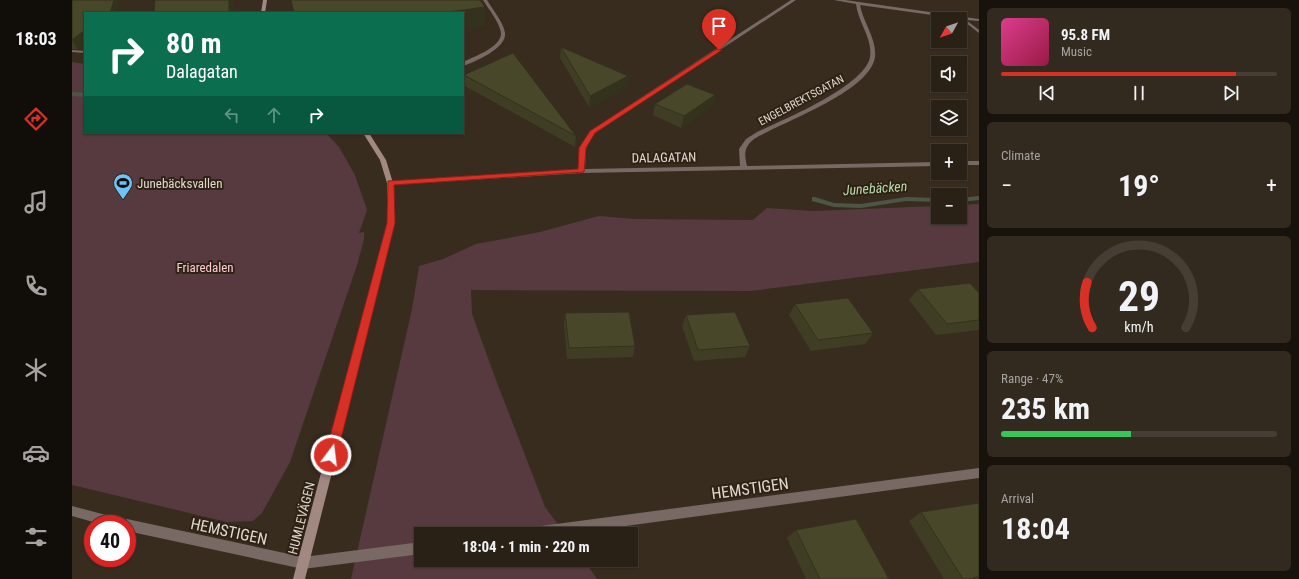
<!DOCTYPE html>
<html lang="en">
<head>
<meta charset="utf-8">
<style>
	body { margin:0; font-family:"Roboto Condensed",sans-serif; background:#32291f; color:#f1f3f6; height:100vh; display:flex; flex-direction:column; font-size:15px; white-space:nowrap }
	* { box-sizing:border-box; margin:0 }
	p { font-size:13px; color:#a5a3a1 }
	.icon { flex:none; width:22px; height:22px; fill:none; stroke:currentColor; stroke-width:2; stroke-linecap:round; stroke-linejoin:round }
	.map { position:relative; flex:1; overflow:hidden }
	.panel { display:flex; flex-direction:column; gap:8px; padding:8px; background:#17120c; width:320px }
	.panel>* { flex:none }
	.guide { position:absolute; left:12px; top:12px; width:380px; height:122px; border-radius:0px; box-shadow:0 1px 3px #0004,0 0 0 1px #463e35; background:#0b6e4f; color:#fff; overflow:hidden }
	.needle { width:26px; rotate:230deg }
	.tools { position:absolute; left:859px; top:12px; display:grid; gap:8px }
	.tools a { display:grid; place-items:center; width:36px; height:36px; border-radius:0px; background:#2a2116; box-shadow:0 1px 3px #0004,0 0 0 1px #463e35; font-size:20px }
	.speed { position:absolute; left:12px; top:515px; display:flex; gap:8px; font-size:20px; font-weight:700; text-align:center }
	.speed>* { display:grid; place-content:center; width:52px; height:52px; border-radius:50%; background:#2a2116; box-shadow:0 1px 3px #0004,0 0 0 1px #463e35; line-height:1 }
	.speed .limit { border:6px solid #d22; background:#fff; color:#111 }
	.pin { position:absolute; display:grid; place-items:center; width:34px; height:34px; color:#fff; margin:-41px -17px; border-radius:50% 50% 50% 0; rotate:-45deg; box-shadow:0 0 4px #0007 }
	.pin .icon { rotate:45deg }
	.me { position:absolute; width:44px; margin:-22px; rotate:15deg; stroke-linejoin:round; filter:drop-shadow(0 0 3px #0008) }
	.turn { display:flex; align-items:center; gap:14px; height:84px; padding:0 16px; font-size:18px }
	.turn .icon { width:52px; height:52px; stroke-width:2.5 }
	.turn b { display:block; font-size:28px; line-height:34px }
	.lanes { display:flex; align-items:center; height:38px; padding:0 16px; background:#0003; justify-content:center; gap:20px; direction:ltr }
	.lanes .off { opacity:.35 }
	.big { font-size:30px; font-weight:700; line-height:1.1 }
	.panel .card { flex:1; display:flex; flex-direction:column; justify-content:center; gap:6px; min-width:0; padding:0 14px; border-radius:6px; background:#32291f }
	.panel .dial { align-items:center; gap:0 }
	.dial svg { height:104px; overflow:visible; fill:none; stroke:#463e35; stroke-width:7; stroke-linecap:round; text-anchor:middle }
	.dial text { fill:#f1f3f6; stroke:none }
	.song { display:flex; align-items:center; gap:12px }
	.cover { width:48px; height:48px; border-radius:6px; background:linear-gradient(135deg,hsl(330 70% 55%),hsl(340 70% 35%)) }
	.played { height:4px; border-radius:2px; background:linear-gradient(90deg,#d93025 85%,#463e35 85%) }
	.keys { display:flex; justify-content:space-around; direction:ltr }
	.heat { display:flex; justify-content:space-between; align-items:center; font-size:22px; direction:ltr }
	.charge { height:6px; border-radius:3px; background:linear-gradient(90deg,#34c759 47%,#463e35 0) }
	.trip { position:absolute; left:342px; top:527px; width:224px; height:40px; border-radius:0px; background:#2a2116; box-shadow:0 1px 3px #0004,0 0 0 1px #463e35; font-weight:700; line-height:40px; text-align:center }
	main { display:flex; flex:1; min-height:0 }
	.dock { display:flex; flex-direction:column; width:72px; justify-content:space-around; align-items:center; background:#110d09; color:#a5a3a1 }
	.dock .icon { width:28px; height:28px }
	.dock .current { color:#d93025 }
	.dock b { font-size:18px; color:#f1f3f6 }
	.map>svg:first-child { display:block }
</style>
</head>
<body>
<main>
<nav class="dock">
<b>18:03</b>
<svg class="icon current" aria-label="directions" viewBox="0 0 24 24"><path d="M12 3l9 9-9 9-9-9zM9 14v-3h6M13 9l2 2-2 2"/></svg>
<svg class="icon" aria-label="music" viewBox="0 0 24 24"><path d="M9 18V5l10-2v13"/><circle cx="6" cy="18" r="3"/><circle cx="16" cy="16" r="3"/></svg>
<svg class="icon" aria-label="phone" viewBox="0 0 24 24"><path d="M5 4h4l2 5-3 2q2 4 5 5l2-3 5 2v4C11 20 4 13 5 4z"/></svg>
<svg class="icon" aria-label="climate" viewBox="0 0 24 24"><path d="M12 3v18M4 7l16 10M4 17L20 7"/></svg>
<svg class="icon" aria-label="car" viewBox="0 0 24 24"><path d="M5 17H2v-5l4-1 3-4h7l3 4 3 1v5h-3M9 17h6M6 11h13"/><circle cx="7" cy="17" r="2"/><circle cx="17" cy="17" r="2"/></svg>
<svg class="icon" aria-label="filters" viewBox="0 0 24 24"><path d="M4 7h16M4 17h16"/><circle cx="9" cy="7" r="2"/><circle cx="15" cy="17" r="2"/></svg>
</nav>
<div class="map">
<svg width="907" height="579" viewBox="0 0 907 579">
	<rect width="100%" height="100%" fill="#382c1e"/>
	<g fill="#563a40">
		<path d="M0,62L13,64V133H254L267,147L283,175L295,210L287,233L292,232V239L285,265L218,462L190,513L181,521L155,522L0,485Z"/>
		<path d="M907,204V262L679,291L399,290L400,314L424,380L473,507L493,534H349V560H512L525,579H279L340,309L347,266L371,259L404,244L468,232L527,216L563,219L681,220L695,208L741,211L866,206V217H888V205Z"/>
	</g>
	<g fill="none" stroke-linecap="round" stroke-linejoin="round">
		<g fill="#4d5544" fill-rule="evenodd">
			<path d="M0,92L13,93V97L0,96Z"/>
			<path d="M907,196V200L888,202V198Z"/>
			<path d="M740,197H743L762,203L789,204L834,197L866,198V202L834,201L789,208L762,207L740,201Z"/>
		</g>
		<g fill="#786964" fill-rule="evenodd">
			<path d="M411,0H415C420,9 432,23 433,33C435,48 403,62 391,66V62C401,57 430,47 429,33C428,23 416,8 411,0Z"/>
			<path d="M719,0H724L522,133L514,148L513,169L668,166L667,149L674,139L685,132C711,120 793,86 798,57C801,39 786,22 784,4L762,0H773L907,19V21L894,20L907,30V33L889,19L788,5C791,22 805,39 803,57C798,92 710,122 682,139C672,147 672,154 675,166L866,162V166L510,173L318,185L315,183L318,181L507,169L508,148L518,131Z"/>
			<path d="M0,50L13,51V53L0,52Z"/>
			<rect x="888" y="161" width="19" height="4"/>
			<path d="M907,468V478L495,534H448L450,530L454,528Z"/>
			<path d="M0,506L53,520L55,519L231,557L349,542V554L231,569L55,531V524H28L0,516Z"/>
		</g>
		<g fill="#a18982" fill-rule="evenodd">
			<path d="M191,0H195L193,13H189Z"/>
			<path d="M291,133H297L314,160L321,183L323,223L233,579H221L315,223V183L308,160Z"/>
		</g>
	</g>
	<g fill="#3f3d24">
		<path d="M0,0L6,49H0Z"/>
		<path d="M489,47L556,76L555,87L517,107L488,58Z"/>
		<path d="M392,75L504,136L503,147L393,86Z"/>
		<path d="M643,95L640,106L609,128L581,115L583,104Z"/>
		<path d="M846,289L907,293V330L864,335L837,300Z"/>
		<path d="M723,304L801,333L793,344L739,351L717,315Z"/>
		<path d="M493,313L563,346L561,357L495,359L492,325Z"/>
		<path d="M614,315L678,346L673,357L622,361L610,326Z"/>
		<path d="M907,503V579H872L837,521L849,512Z"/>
		<path d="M724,530L817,579H734L715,538Z"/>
	</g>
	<g fill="#33321d">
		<path d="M42,0H48L45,13H38Z"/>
		<rect x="157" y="0" width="4" height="13"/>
		<path d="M413,7L414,26L391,30V13H369Z"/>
		<path d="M13,30V43L6,49L0,40Z"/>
		<path d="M556,76L555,87L517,107L518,96Z"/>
		<path d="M643,95L640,106L609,128L612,116Z"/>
	</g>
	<g fill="#49472a" stroke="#33321d">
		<path d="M0,0H42L38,13H13V30L0,40Z"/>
		<path d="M83,0H157V13H82Z"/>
		<path d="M219,0H408L413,7L369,13H222Z"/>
		<path d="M489,47L556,76L518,96Z"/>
		<path d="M441,53L504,136L392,75Z"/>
		<path d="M615,84L643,95L612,116L583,104Z"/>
		<path d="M898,283L907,293V320L875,324L846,289Z"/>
		<path d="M776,298L801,333L746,340L723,304Z"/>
		<path d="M557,312L563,346L497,348L493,313Z"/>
		<path d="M663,312L678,346L626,350L614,315Z"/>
		<path d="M907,503V577L895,579H891L849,512Z"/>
		<path d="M784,519L817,579H748L724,530Z"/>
	</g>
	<path fill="#d93025" stroke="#8d1f18" d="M645,49L650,50L523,133L514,148L512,172L322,185L323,223L265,455L263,459L259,461L255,459L253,455L315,223L316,181L506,169L507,148L518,131Z"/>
	<defs>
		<g id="stadium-pin" transform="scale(1)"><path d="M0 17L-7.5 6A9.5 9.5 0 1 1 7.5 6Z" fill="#6fc2f4" stroke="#2e2214"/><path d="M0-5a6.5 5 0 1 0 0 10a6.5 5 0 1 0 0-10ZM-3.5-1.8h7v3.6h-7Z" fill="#111"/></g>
	</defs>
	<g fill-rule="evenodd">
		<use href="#stadium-pin" x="51" y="183"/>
	</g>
	<g text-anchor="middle" stroke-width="4" stroke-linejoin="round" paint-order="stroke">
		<g font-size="11" fill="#e0d8cf" stroke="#2e2214">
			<text transform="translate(729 100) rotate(-28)" y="4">ENGELBREKTSGATAN</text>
		</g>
		<g font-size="13" fill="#e0d8cf" stroke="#2e2214">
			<text transform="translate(592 157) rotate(-1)" y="5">DALAGATAN</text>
			<text transform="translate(229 518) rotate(-76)" y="5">HUMLEVÄGEN</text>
		</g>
		<g font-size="13" fill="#e0d8cf" stroke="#2e2214" text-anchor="start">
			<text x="65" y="188">Junebäcksvallen</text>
		</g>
		<g font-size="13" fill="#fecbd5" stroke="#2e2214">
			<text x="133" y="272">Friaredalen</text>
		</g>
		<g font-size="14" font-style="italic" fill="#b7daaa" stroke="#2e2214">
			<text transform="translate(803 188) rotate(-4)" y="5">Junebäcken</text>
		</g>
		<g font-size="16" fill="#e0d8cf" stroke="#2e2214">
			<text transform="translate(678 488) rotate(-8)" y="6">HEMSTIGEN</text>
			<text transform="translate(157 531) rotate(12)" y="6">HEMSTIGEN</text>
		</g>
	</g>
</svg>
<div class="tools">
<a><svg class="needle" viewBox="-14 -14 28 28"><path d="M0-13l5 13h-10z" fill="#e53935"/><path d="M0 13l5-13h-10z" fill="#a5a3a1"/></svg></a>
<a><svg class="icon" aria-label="sound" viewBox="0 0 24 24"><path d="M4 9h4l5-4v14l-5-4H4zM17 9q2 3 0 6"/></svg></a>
<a><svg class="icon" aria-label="layers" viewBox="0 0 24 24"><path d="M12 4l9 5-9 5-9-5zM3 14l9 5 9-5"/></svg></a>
<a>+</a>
<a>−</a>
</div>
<div class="speed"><div class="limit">40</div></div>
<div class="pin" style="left:647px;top:50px;background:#d93025"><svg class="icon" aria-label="arrive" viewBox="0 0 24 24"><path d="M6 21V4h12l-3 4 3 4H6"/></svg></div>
<svg class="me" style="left:259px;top:455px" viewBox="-20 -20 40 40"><circle r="17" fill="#d93025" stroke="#fff" stroke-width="3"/><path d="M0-11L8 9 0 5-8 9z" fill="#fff"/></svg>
<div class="trip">18:04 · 1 min · 220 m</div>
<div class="guide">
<div class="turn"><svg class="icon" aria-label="right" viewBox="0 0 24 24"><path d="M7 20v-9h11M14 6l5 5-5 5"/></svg><div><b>80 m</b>Dalagatan</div></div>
<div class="lanes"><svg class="icon off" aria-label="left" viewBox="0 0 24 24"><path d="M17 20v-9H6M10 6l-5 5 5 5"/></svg><svg class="icon off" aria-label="ahead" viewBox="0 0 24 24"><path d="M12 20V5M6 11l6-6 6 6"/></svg><svg class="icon" aria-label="right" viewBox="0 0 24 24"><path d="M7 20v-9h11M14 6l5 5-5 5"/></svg></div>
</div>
</div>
<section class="panel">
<div class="card">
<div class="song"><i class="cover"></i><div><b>95.8 FM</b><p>Music</p></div></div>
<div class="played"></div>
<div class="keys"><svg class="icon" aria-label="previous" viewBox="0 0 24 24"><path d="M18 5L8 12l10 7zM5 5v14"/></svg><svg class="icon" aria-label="pause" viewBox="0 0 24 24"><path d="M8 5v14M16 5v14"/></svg><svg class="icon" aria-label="next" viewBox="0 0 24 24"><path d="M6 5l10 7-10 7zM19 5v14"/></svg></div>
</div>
<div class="card"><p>Climate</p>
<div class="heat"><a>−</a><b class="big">19°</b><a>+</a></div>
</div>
<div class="card dial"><svg viewBox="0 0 100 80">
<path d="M14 69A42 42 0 1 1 86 69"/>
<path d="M14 69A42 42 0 0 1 10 34" stroke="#d93025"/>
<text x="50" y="56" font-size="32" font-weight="700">29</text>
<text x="50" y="72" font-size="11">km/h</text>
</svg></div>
<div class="card"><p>Range · 47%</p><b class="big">235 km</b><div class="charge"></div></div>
<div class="card"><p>Arrival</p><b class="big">18:04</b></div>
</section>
</main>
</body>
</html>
